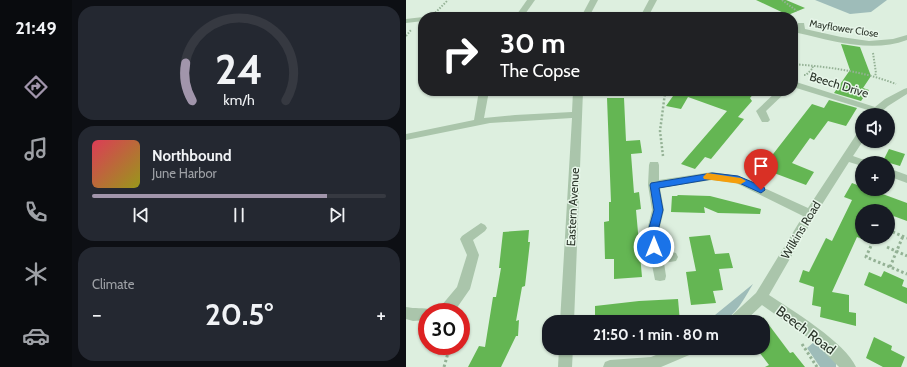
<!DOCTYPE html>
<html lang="en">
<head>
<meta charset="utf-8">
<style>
	body { margin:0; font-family:Cabin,sans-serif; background:#242831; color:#f1f3f6; height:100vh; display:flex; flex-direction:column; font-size:15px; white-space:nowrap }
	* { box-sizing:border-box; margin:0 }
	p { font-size:13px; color:#9ea1a6 }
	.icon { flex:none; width:22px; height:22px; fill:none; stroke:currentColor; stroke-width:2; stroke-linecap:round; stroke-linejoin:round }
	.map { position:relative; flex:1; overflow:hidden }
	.side { display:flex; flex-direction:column; gap:6px; padding:6px; background:#0d0f14; width:334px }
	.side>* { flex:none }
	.top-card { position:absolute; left:12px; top:12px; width:380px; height:84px; border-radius:16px; box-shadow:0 1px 3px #0004; background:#202124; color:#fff; overflow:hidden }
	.buttons { position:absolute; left:449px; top:108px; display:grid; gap:8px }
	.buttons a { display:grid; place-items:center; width:40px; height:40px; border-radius:50%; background:#171b24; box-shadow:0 1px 3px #0004; font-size:20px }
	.speed { position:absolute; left:12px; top:303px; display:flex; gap:8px; font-size:20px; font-weight:700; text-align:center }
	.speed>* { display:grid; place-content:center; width:52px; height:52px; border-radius:50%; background:#171b24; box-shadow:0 1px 3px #0004; line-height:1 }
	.speed .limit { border:6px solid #d22; background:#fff; color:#111 }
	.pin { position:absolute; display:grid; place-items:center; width:34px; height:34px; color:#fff; margin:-41px -17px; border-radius:50% 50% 50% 0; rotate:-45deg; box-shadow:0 0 4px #0007 }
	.pin .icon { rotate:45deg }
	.me { position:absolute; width:44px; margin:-22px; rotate:0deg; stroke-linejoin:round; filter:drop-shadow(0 0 3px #0008) }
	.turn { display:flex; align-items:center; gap:14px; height:84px; padding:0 16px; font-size:18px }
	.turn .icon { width:52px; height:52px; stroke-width:2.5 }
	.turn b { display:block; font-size:28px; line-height:34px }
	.big { font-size:30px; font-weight:700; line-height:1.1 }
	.side .widget { flex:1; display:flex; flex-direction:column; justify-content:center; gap:6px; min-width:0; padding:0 14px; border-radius:16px; background:#242831 }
	.side .dial { align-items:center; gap:0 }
	.dial svg { height:104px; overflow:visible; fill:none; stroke:#363941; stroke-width:7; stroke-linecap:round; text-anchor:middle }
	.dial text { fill:#f1f3f6; stroke:none }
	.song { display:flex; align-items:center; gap:12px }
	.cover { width:48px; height:48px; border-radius:6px; background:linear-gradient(135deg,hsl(350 70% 55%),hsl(60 70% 35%)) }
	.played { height:4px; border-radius:2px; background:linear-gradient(90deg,#a195ab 80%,#363941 80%) }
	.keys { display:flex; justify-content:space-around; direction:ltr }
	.heat { display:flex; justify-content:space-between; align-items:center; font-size:22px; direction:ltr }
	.trip { position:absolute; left:136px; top:315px; width:228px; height:40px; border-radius:16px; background:#171b24; box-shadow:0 1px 3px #0004; font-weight:700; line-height:40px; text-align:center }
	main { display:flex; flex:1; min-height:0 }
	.menu { display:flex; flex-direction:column; width:72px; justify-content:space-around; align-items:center; background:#090b0e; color:#9ea1a6 }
	.menu .icon { width:28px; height:28px }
	.menu .on { color:#a195ab }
	.menu b { font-size:18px; color:#f1f3f6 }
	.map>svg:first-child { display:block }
</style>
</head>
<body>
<main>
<nav class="menu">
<b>21:49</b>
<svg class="icon on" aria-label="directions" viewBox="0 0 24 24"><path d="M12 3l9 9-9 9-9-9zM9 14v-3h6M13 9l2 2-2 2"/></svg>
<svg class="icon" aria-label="music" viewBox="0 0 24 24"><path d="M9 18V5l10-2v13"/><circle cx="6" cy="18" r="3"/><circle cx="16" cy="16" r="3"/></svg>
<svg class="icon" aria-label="phone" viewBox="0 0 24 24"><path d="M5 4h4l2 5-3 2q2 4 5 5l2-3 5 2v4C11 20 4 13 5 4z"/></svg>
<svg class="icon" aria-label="climate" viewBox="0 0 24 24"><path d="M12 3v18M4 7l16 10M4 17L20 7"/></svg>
<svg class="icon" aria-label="car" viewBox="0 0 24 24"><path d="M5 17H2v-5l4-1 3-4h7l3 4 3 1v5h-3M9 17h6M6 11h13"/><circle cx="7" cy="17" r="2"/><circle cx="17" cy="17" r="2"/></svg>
</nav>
<section class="side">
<div class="widget dial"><svg viewBox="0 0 100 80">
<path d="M14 69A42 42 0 1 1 86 69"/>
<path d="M14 69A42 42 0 0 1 9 40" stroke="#a195ab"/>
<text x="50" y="56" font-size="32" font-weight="700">24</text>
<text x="50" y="72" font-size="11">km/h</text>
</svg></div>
<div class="widget">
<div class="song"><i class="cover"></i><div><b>Northbound</b><p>June Harbor</p></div></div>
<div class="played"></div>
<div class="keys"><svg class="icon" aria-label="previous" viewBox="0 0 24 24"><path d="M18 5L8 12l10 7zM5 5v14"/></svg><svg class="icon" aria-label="pause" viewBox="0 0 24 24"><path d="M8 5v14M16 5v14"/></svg><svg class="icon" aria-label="next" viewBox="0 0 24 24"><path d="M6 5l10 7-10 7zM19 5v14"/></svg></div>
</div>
<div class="widget"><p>Climate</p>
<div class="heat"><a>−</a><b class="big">20.5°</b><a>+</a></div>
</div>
</section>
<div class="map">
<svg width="501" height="367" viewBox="0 0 501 367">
	<rect width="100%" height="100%" fill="#ddefdf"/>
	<g fill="#9ebcb9">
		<path d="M409,0H481L465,12L444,14Z"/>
		<path d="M347,284C339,297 330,316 316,321C310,323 302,322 296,322L309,315Z"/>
		<path d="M408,342L430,363V367H414L401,348Z"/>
	</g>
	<g fill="#64b653">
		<path d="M350,0H380L399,8L382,15Z"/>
		<path d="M435,44L454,47L465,76L457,88L463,90L455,101L428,93L444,70Z"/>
		<path d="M311,91H350L344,98L346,101L332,117L338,119L305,159L299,157L289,169L275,164L321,111L282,97L275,109L260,106L267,96L311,94Z"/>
		<path d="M201,98H218L220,141L234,140L236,153L225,154L228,193L233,192L235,209L230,210L236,277L208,279V259H199L198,222L203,221V202H205Z"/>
		<path d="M423,100L451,108L440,126L422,121L408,140L404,138L386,163L408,172L400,185L341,163L351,152L364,158L406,104L418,108Z"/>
		<path d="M483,149L499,154L494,166L477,161Z"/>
		<path d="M456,181V189H463L501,203V221L482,214V211L471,210L456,211V239L451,237L426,292L443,295V312L450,313V326L414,317L415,307L406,305L408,287L393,282L397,270L403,272L420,238L426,241L446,200L438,197L446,183L454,186Z"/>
		<path d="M272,195L304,196L355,209L354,214L312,213L298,207L299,213L265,212L266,196H271Z"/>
		<path d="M123,230L122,242H124L119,286L116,287L110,321L113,320L112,336H110L95,367H62L73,346L79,347L87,297H90L95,268H93L97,232Z"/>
		<path d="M304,235L309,254L323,253L327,268L313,269L317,290L307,291L310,303L285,305L280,272L290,271L283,237Z"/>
		<path d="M478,271L498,280L496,286L501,288V304L458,285L463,272L475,277Z"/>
		<path d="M272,299L274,322H189V306L233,301Z"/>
		<path d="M357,317L384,353L387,352L399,367H359L363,365L350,348H357Z"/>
		<path d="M468,337L486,346L485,350L499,357L495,367H477L460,358Z"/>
	</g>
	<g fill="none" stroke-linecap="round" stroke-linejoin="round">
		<g stroke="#94b195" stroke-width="2" stroke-dasharray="1.5 1.5" stroke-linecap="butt">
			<path d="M376,0L391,11"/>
			<path d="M25,17L42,0"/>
			<path d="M0,36L5,30"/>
			<path d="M467,53L470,73L469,76"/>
			<path d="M387,64C423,67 456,71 490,84"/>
			<path d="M398,75H400L407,68L406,65"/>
			<path d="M259,94V91"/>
		</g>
		<path stroke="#94b195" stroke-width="2.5" stroke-dasharray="2 2" stroke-linecap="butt" d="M257,156L254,131L259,93"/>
		<g stroke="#94b195" stroke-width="3" stroke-dasharray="2.5 2.5" stroke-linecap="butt">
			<path d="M482,230L501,238"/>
			<path d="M469,237L460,257L501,274"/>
			<path d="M481,247L501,256"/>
			<path d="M484,267L497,236"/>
			<path d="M396,344L411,367"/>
			<path d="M38,367L44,346"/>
		</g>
		<path fill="#aac5ab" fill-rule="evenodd" d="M183,91H202C198,95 188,95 183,94Z"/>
		<g fill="#aac5ab" fill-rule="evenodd">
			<path d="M121,0H129L117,17H109Z"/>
			<path d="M184,0H192L183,17H175Z"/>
			<path d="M243,0H251L242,17H234Z"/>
			<path d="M17,17V21L0,23V19Z"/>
			<path d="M392,23H398L399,29L435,37L463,41L487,39L501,35V40C466,53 427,41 392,33Z"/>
			<path d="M387,81L469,107L479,99L498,89L501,88V94L482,106L472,115H464L465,111L387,87Z"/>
			<path d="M73,91H83L78,118L109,115L166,112L167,91H177L168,322H154L166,118L84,123L0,140V134L68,120Z"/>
			<path d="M371,91H381L360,111L364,120L362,122H356L350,111Z"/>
			<path d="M456,131L457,141L447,156L461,161L462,163H456V166L443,162L408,217L363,295C386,310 440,343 450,367H433L408,342L356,305L338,322H321L323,318L350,293L397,216L330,183L306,180L254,188L258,210L252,235L256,253L266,252L270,253L272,257L270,261L258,263L260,276L259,280L254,281L249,280L240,235L246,210L242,185L243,165L244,162H252L253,165V180L306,172L332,176L402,208L452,132Z"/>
			<path d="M482,168L501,175V183L482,176Z"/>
			<path d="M75,223L79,225L81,228L79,231L67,240L73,255L64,289L48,312H30L51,287L61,255L54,239L56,236Z"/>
			<path d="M0,307C9,309 17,307 26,310L27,312H21V320L7,321L0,319Z"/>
			<path d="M153,348H167L166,367H152Z"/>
			<path d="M267,348H290L288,353L255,367H197L199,362L204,360L245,357Z"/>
		</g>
	</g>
	<path fill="#1a73e8" stroke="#114b97" d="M306,173L332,176L358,187L359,190L355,193L331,182L306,179L253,188L257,210L251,235L253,247L252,249H245L241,235L248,210L244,185L245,183Z"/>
	<path fill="#f59e0b" d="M301,173L335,178L340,181L335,184L298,179L297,177Z"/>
	<g text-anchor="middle" stroke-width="3" stroke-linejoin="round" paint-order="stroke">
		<g font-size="10" fill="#2a3429" stroke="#e8f7ea">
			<text transform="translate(438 28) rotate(9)" y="4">Mayflower Close</text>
		</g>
		<g font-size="12" fill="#2a3429" stroke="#e8f7ea">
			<text transform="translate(433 85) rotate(17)" y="4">Beech Drive</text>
			<text transform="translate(167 207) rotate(-87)" y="4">Eastern Avenue</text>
			<text transform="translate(395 230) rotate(-59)" y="4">Wilkins Road</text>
		</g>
		<g font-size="14" fill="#2a3429" stroke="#e8f7ea">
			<text transform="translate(400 330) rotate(37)" y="5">Beech Road</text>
		</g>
	</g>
</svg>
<div class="buttons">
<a><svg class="icon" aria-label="sound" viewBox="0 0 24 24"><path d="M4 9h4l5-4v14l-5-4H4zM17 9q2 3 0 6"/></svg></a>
<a>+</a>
<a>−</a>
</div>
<div class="speed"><div class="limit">30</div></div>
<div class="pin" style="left:355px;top:190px;background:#d93025"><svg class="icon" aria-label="arrive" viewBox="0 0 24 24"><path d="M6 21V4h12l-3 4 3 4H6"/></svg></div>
<svg class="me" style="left:248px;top:247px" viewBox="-20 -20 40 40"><circle r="17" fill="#1a73e8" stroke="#fff" stroke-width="3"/><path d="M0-11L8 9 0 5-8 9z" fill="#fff"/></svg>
<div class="trip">21:50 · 1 min · 80 m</div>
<div class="top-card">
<div class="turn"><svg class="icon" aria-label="right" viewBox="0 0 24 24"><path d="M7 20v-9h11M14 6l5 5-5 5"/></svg><div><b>30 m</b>The Copse</div></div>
</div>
</div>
</main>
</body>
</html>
